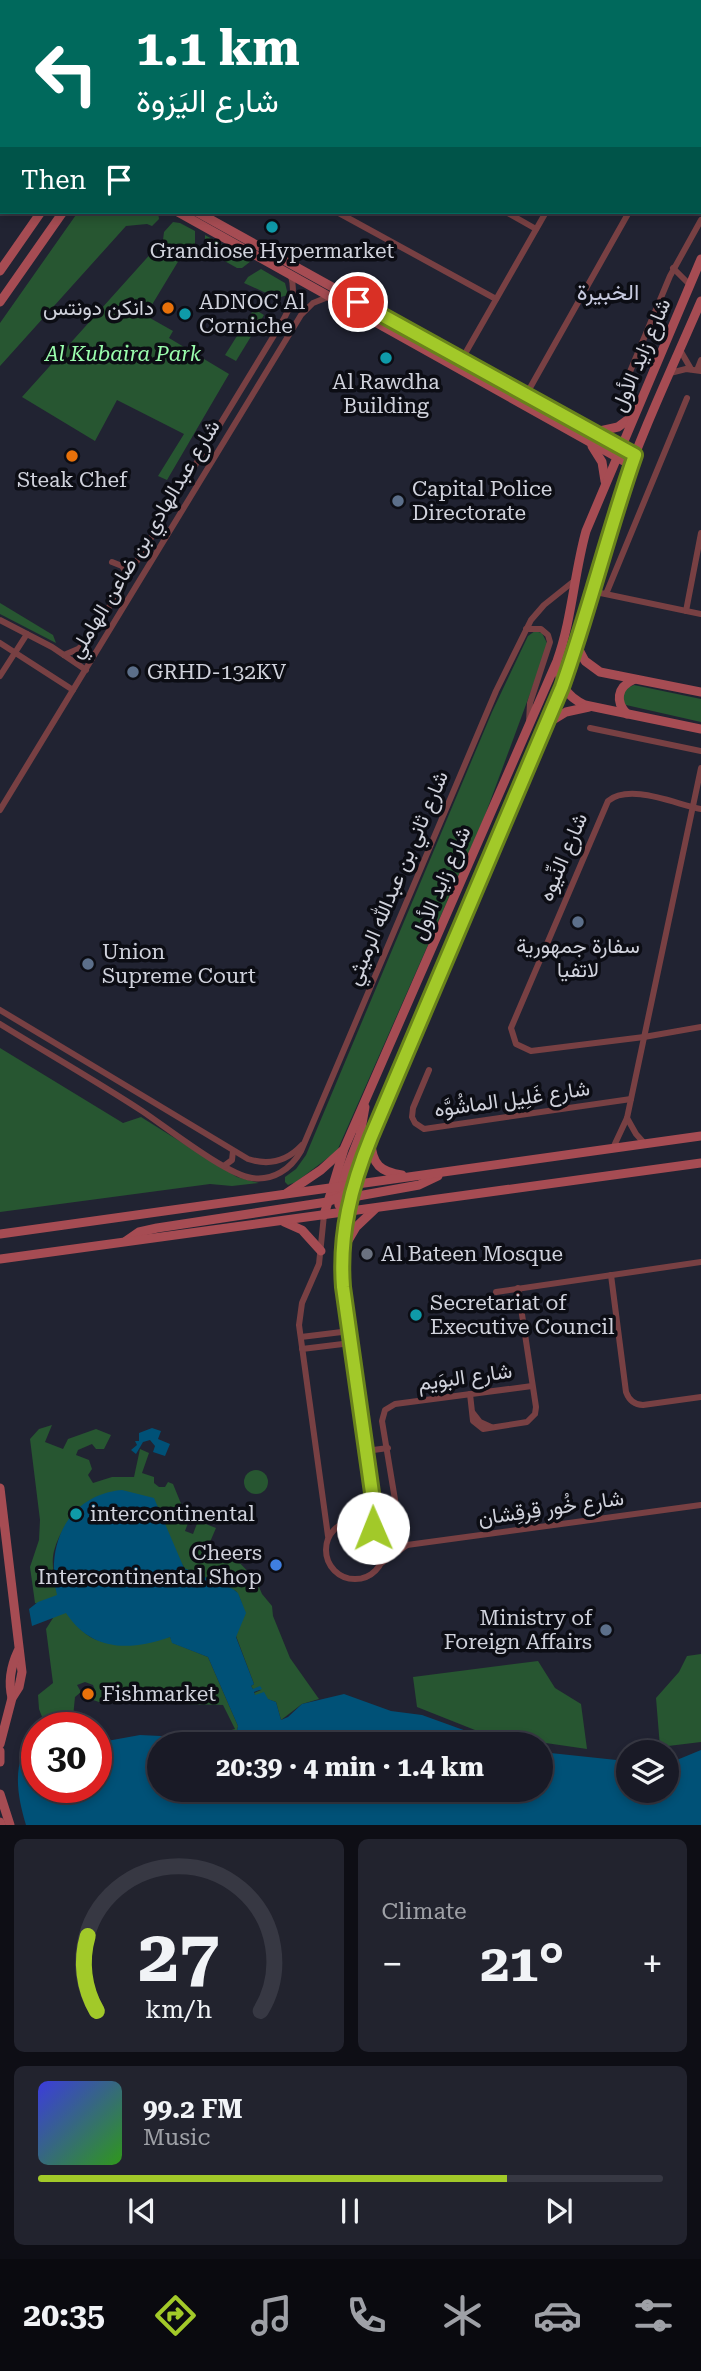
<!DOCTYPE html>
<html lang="en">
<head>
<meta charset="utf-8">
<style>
	body { margin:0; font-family:"Roboto Serif",Vazirmatn,serif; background:#22232e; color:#f1f3f6; height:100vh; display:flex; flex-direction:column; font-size:26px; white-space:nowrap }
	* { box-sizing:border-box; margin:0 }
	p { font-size:23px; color:#9fa1a7 }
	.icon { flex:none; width:38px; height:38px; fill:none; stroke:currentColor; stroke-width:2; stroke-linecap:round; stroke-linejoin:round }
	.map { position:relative; height:1825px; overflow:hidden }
	.sheet { display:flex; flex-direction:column; gap:14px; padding:14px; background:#0e0e15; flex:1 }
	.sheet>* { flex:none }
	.banner { position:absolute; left:0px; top:0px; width:702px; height:214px; box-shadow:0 4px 10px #0003,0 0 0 2px #373843; background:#00695c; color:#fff; overflow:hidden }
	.fabs { position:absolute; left:616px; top:1740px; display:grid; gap:14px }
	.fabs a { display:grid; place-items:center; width:63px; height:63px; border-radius:50%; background:#191a26; box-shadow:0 4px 10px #0003,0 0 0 2px #373843; font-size:35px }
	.speed { position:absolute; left:21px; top:1712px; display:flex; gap:14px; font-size:35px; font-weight:700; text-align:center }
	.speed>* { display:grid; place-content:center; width:91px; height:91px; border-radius:50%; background:#191a26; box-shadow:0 4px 10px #0003,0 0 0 2px #373843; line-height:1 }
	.speed .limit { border:10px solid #d22; background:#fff; color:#111 }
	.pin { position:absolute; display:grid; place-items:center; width:60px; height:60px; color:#fff; margin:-30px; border:4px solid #fff; border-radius:50%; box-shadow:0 2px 7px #0007 }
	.me { position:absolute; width:77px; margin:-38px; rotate:359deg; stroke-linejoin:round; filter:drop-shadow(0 0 5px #0008) }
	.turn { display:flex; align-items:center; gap:24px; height:147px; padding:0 21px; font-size:32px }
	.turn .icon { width:91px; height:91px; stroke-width:2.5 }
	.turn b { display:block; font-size:49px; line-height:60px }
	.then { display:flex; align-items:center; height:66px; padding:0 21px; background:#0003; gap:14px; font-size:26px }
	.big { font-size:52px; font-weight:700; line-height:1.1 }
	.sheet .card { flex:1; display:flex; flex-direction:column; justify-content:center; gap:10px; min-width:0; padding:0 24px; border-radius:10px; background:#22232e }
	.sheet .dial { align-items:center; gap:0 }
	.dial svg { height:182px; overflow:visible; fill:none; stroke:#373843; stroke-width:7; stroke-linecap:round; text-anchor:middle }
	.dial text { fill:#f1f3f6; stroke:none }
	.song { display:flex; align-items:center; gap:21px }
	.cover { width:84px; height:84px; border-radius:10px; background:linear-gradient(135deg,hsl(240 70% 55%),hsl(110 70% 35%)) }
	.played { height:7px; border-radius:4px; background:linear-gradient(90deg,#a2c929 75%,#373843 75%) }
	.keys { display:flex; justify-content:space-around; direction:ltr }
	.heat { display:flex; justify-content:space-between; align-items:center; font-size:38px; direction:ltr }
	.sheet .tiles { flex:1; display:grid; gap:14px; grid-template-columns:1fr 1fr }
	.card:last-child { grid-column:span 2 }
	.trip { position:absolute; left:147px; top:1732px; width:406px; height:70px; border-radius:35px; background:#191a26; box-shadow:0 4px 10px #0003,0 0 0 2px #373843; font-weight:700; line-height:70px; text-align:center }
	.tabs { display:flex; height:112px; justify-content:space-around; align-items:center; background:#0a0a0f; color:#9fa1a7 }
	.tabs .icon { width:49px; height:49px }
	.tabs .selected { color:#a2c929 }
	.tabs b { font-size:32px; color:#f1f3f6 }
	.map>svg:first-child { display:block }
</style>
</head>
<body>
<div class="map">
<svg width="701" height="1825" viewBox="0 0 701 1825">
	<rect width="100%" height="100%" fill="#212332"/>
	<g fill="#275631">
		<path d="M546,0H701V87L700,2H545Z"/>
		<path d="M78,212H158L159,219L152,226L147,224L126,226L0,366V323Z"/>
		<path d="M173,222L180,223L195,231V251L191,257L179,260L147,313L150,318L173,331L169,338L229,374L167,480L158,476L184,434L117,400L95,441L22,397L163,240L164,232Z"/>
		<path d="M205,235L251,261L242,268H237L205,250Z"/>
		<path d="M261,269L285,283L288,295L277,298L244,283L248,277Z"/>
		<path d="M254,309L264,315L236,361L225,355Z"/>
		<path d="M0,603L53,635L56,643L0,614Z"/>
		<path d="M535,631L542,633L548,645L484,818L337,1151L296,1182L288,1185L285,1182V1177L296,1169L306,1155L492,712L528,636Z"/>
		<path d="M634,685L701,699V722L626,705L623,702V690Z"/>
		<path d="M0,1048L123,1123L141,1117L237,1177L259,1183L232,1186L210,1184L0,1212Z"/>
		<path d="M52,1425L45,1442L63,1449L68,1439L96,1429L111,1435L104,1449H96L92,1444L78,1450L76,1455L89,1460L92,1469L88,1475L93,1483L112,1477H134L140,1449L149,1453L142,1473L154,1477V1483L159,1487H165L168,1482L173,1484L182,1506L193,1510L185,1531L193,1534L198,1521L216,1528L207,1549L235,1558L256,1580L262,1594L272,1606L273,1616L290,1658L319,1699L302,1704L281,1720L276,1702L255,1695L254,1693L261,1690L253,1689L251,1686L254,1684L236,1636C241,1614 249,1614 236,1591L186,1570L178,1558L91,1500C74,1511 59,1531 54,1551C47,1578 70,1634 100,1641C111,1644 155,1638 170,1637L173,1643L208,1657L238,1726L237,1731L222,1745H216L224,1732L235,1729L223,1705L99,1702L93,1700L96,1693L93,1685L85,1682L77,1685L81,1692L75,1697L73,1717L66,1719L58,1714L54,1727H46L39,1709L38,1695L53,1683L46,1629L53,1618L44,1605L35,1603L30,1567L39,1540L40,1520L30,1439L39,1429Z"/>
		<circle cx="256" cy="1482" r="12"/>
		<path d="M701,1654V1742L660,1747L656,1698L679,1672L687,1656Z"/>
		<path d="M538,1661L555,1688L581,1704L587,1749L485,1734L417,1707L413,1677Z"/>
	</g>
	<g fill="#005177">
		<path d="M152,1428L161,1431L158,1439L170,1444L165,1456L153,1452L155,1446L150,1440L143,1442L136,1454L131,1450L137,1445L135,1441H139V1433Z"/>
		<path d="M122,1490L154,1498L184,1568L233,1589L238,1593L246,1613L236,1637L254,1684L251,1686L253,1689L260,1686L262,1689L254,1692L255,1695L264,1692L268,1699L276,1702L281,1720L288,1717L302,1704L344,1694L391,1711L422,1715L505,1745H222L237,1731L238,1726L208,1657L172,1643L170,1637C130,1651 92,1652 66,1613L32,1626L29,1609L38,1602L57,1595C45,1546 67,1495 122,1490Z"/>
		<path d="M140,1735L181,1737L201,1745H159V1790H193L197,1795L203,1790H541V1752L626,1761L628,1762V1790H667V1764L701,1750V1825H26C19,1801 14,1778 22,1754L27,1749L37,1747V1787H96V1743Z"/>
	</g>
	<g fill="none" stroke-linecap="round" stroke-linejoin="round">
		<g stroke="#784043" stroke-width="6">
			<path d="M332,2L334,0"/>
			<path d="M428,2L429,0"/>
			<path d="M507,2L508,0"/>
			<path d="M337,212L496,299"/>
			<path d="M506,212L536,229"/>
			<path d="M673,268L690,285"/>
			<path d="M680,350L691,369"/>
			<path d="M462,359L546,212"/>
			<path d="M697,370L701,360"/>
			<path d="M670,373L686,369L701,371"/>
			<path d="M624,386L670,276L701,220"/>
			<path d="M526,395L629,212"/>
			<path d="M112,562L122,566L128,575"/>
			<path d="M591,591L701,614"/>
			<path d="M606,594L687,398"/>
			<path d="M686,611L701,533"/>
			<path d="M0,620L52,647L86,670"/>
			<path d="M526,629H541L548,635L550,642L530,703L529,723"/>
			<path d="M0,643L73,690"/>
			<path d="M64,655L78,649L89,640L273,337C285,317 298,300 291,276"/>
			<path d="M0,676L27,634"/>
			<path d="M590,728L701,751"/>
			<path d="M701,809C675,804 630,783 608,801L511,1028L516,1044L531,1051L644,1037L701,1027"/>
			<path d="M0,810L301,315L313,303L328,297"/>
			<path d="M0,1010L248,1159C269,1166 287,1161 302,1145"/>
			<path d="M0,1024C47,1053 96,1081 142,1111C166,1127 227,1175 252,1178C273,1181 291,1169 301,1151L496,691L531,620L544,605L574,581"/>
			<path d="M429,1070L413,1108L412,1117L415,1123L424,1129L631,1099"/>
			<path d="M627,1118L636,1134L645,1144"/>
			<path d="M613,1148L627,1118L701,768"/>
			<path d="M224,1166L232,1160L233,1151"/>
			<path d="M346,1213L342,1251L343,1287L374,1507L373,1528"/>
			<path d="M324,1215L319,1264L302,1303L299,1325L328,1536"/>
			<path d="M611,1275L626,1392C629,1400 634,1405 643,1405L701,1397"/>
			<path d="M496,1292L701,1262"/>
			<path d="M301,1337L350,1331"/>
			<path d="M302,1349L351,1343"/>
			<path d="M470,1394L473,1421L483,1429L527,1422L535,1414L536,1407L518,1288"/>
			<path d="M473,1413L480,1422L491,1427"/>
			<path d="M366,1451L388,1448"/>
			<circle cx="355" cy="1550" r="29"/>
			<path d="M399,1524L382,1421L385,1410L395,1404L532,1386"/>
			<path d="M377,1530L407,1545"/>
			<path d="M380,1564L407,1545L701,1505"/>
		</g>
		<g stroke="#a64c53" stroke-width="9">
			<path d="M186,2L187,0"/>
			<path d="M209,2L210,0"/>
			<path d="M178,212L631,465"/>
			<path d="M197,212L635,455"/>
			<path d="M0,271L41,212"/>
			<path d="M0,302L63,212"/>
			<path d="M595,432L618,427L633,416"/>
			<path d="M592,446L602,462L605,481"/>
			<path d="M577,646L585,661L600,672L701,692"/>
			<path d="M557,663C560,683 565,696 585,705L701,729"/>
			<path d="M627,714C615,702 617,687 633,680"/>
			<path d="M548,723L566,712L589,707"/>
			<path d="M371,1142C372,1165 381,1172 402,1175"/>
			<path d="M287,1193L321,1170L342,1151"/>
			<path d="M347,1198L419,1185L438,1176"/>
			<path d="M346,1213L358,1168L371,1137L562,687C584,625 598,561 619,498C642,431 673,366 701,301"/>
			<path d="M346,1213L339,1205L337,1194L360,1135L365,1107"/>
			<path d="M324,1215L344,1149L557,661C572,619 574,574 586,531L701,259"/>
			<path d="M284,1222L302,1230L321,1251"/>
			<path d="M0,1234L701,1136"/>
			<path d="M126,1241L139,1232L157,1228L327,1202L342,1196L353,1186"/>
			<path d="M342,1251L356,1227L375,1209"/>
			<path d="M0,1259L701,1163"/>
			<path d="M0,1488L22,1672L19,1687L12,1698L0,1744"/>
			<path d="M12,1698C8,1682 11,1666 18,1651"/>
			<path d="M0,1751V1762"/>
			<path d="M0,1794L10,1825"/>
			<path d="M0,1822L1,1825"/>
		</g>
	</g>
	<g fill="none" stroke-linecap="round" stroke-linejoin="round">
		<g stroke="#69831b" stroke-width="18">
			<path id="route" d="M358,302L635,455C608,532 589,611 562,687L371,1137C351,1186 339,1234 343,1287L374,1507L373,1528"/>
		</g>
		<use href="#route" stroke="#a2c929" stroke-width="12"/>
	</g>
	<g fill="#0f9aa8" stroke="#0c0d14" stroke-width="2.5">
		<circle cx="272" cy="227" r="7"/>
		<circle cx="185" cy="314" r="7"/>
		<circle cx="386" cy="358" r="7"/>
		<circle cx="416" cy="1315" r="7"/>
		<circle cx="76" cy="1514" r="7"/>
	</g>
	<g fill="#e8710a" stroke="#0c0d14" stroke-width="2.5">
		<circle cx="168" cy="308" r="7"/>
		<circle cx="72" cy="456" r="7"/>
		<circle cx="88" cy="1694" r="7"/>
	</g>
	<g fill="#5c6f8a" stroke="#0c0d14" stroke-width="2.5">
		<circle cx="398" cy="501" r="7"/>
		<circle cx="133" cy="672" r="7"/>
		<circle cx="578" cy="922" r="7"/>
		<circle cx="88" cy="964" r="7"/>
		<circle cx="606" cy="1630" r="7"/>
	</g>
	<circle fill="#6b7280" stroke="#0c0d14" stroke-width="2.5" cx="367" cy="1254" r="7"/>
	<circle fill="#3f7fe0" stroke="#0c0d14" stroke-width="2.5" cx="276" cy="1565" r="7"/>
	<g text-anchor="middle" stroke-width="7" stroke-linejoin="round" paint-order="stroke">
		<g font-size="21" fill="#d0d2dc" stroke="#0c0d14" text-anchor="start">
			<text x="272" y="258" text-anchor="middle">Grandiose Hypermarket</text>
			<text x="199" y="309">ADNOC Al<tspan x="199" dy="24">Corniche</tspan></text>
			<text x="154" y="315" text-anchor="end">دانكن دونتس</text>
			<text x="386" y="389" text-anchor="middle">Al Rawdha<tspan x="386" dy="24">Building</tspan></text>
			<text x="72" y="487" text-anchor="middle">Steak Chef</text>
			<text x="412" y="496">Capital Police<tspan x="412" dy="24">Directorate</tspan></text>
			<text x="147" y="679">GRHD-132KV</text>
			<text x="578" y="953" text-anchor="middle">سفارة جمهورية<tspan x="578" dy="24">لاتفيا</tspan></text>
			<text x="102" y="959">Union<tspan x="102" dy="24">Supreme Court</tspan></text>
			<text x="381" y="1261">Al Bateen Mosque</text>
			<text x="430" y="1310">Secretariat of<tspan x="430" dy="24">Executive Council</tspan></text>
			<text x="90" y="1521">intercontinental</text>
			<text x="262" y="1560" text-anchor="end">Cheers<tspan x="262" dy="24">Intercontinental Shop</tspan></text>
			<text x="592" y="1625" text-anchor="end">Ministry of<tspan x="592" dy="24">Foreign Affairs</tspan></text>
			<text x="102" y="1701">Fishmarket</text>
		</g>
		<g font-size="21" font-style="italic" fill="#9afdad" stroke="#0c0d14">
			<text x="123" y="361">Al Kubaira Park</text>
		</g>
		<g font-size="21" fill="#d0d2dc" stroke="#0c0d14">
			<text transform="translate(641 355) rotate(-67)" y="7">شارع زايد الأول</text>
			<text transform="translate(144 539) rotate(-59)" y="7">شارع عبدالهادي بن ضاعن الهاملي</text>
			<text transform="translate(563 857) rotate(-67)" y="7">شارع النِّيوه</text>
			<text transform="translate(397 878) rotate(-67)" y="7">شارع ثاني بن عبدالله الرميثي</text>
			<text transform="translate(441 883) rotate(-67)" y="7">شارع زايد الأول</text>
			<text transform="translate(512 1099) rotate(-8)" y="7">شارع غَلِيل الماشُوَّه</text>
			<text transform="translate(465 1377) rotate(-8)" y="7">شارع البوَيم</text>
			<text transform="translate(551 1508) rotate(-8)" y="7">شارع خُور قِرقِشان</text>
		</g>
		<g font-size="23" fill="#c7cadf" stroke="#0c0d14">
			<text x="608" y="300">الخبيرة</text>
		</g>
	</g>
</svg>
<div class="fabs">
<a><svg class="icon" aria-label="layers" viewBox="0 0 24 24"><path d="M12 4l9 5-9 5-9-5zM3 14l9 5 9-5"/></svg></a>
</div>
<div class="speed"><div class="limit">30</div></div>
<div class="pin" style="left:358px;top:302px;background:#d93025"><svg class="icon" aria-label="arrive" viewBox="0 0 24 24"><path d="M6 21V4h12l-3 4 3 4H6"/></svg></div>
<svg class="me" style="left:373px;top:1528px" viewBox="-20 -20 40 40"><circle r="19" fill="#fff"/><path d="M0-13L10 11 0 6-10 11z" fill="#a2c929"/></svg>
<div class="trip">20:39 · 4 min · 1.4 km</div>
<div class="banner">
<div class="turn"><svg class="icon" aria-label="left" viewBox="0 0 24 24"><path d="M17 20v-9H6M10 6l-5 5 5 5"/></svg><div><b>1.1 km</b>شارع اليَزوة</div></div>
<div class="then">Then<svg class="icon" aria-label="arrive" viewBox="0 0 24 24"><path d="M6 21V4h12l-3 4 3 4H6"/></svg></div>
</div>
</div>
<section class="sheet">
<div class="tiles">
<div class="card dial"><svg viewBox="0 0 100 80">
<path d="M14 69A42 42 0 1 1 86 69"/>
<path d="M14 69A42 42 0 0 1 10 36" stroke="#a2c929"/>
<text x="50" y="56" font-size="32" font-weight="700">27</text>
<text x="50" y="72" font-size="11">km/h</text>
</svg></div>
<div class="card"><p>Climate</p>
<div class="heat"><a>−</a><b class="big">21°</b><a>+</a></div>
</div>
<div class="card">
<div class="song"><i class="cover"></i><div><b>99.2 FM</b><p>Music</p></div></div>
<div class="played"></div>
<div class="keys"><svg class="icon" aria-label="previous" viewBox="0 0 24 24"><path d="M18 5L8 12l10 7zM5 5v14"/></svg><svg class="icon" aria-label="pause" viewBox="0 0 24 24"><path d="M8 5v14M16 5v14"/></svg><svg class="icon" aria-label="next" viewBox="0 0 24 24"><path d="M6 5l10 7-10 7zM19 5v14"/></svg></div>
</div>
</div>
</section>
<nav class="tabs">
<b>20:35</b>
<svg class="icon selected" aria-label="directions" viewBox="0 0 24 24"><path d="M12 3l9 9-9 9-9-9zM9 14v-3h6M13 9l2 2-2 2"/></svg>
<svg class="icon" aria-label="music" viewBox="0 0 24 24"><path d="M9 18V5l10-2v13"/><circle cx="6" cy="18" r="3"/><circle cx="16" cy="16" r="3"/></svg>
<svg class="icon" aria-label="phone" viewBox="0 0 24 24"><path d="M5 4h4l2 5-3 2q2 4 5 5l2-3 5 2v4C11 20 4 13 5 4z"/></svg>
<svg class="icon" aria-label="climate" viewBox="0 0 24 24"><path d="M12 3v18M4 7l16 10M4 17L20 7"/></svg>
<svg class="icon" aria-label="car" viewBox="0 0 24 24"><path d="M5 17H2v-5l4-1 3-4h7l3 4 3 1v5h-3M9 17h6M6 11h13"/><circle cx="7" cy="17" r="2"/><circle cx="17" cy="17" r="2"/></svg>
<svg class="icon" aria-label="filters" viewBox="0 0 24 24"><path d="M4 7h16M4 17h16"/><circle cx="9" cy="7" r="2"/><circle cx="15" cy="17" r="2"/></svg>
</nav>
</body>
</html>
